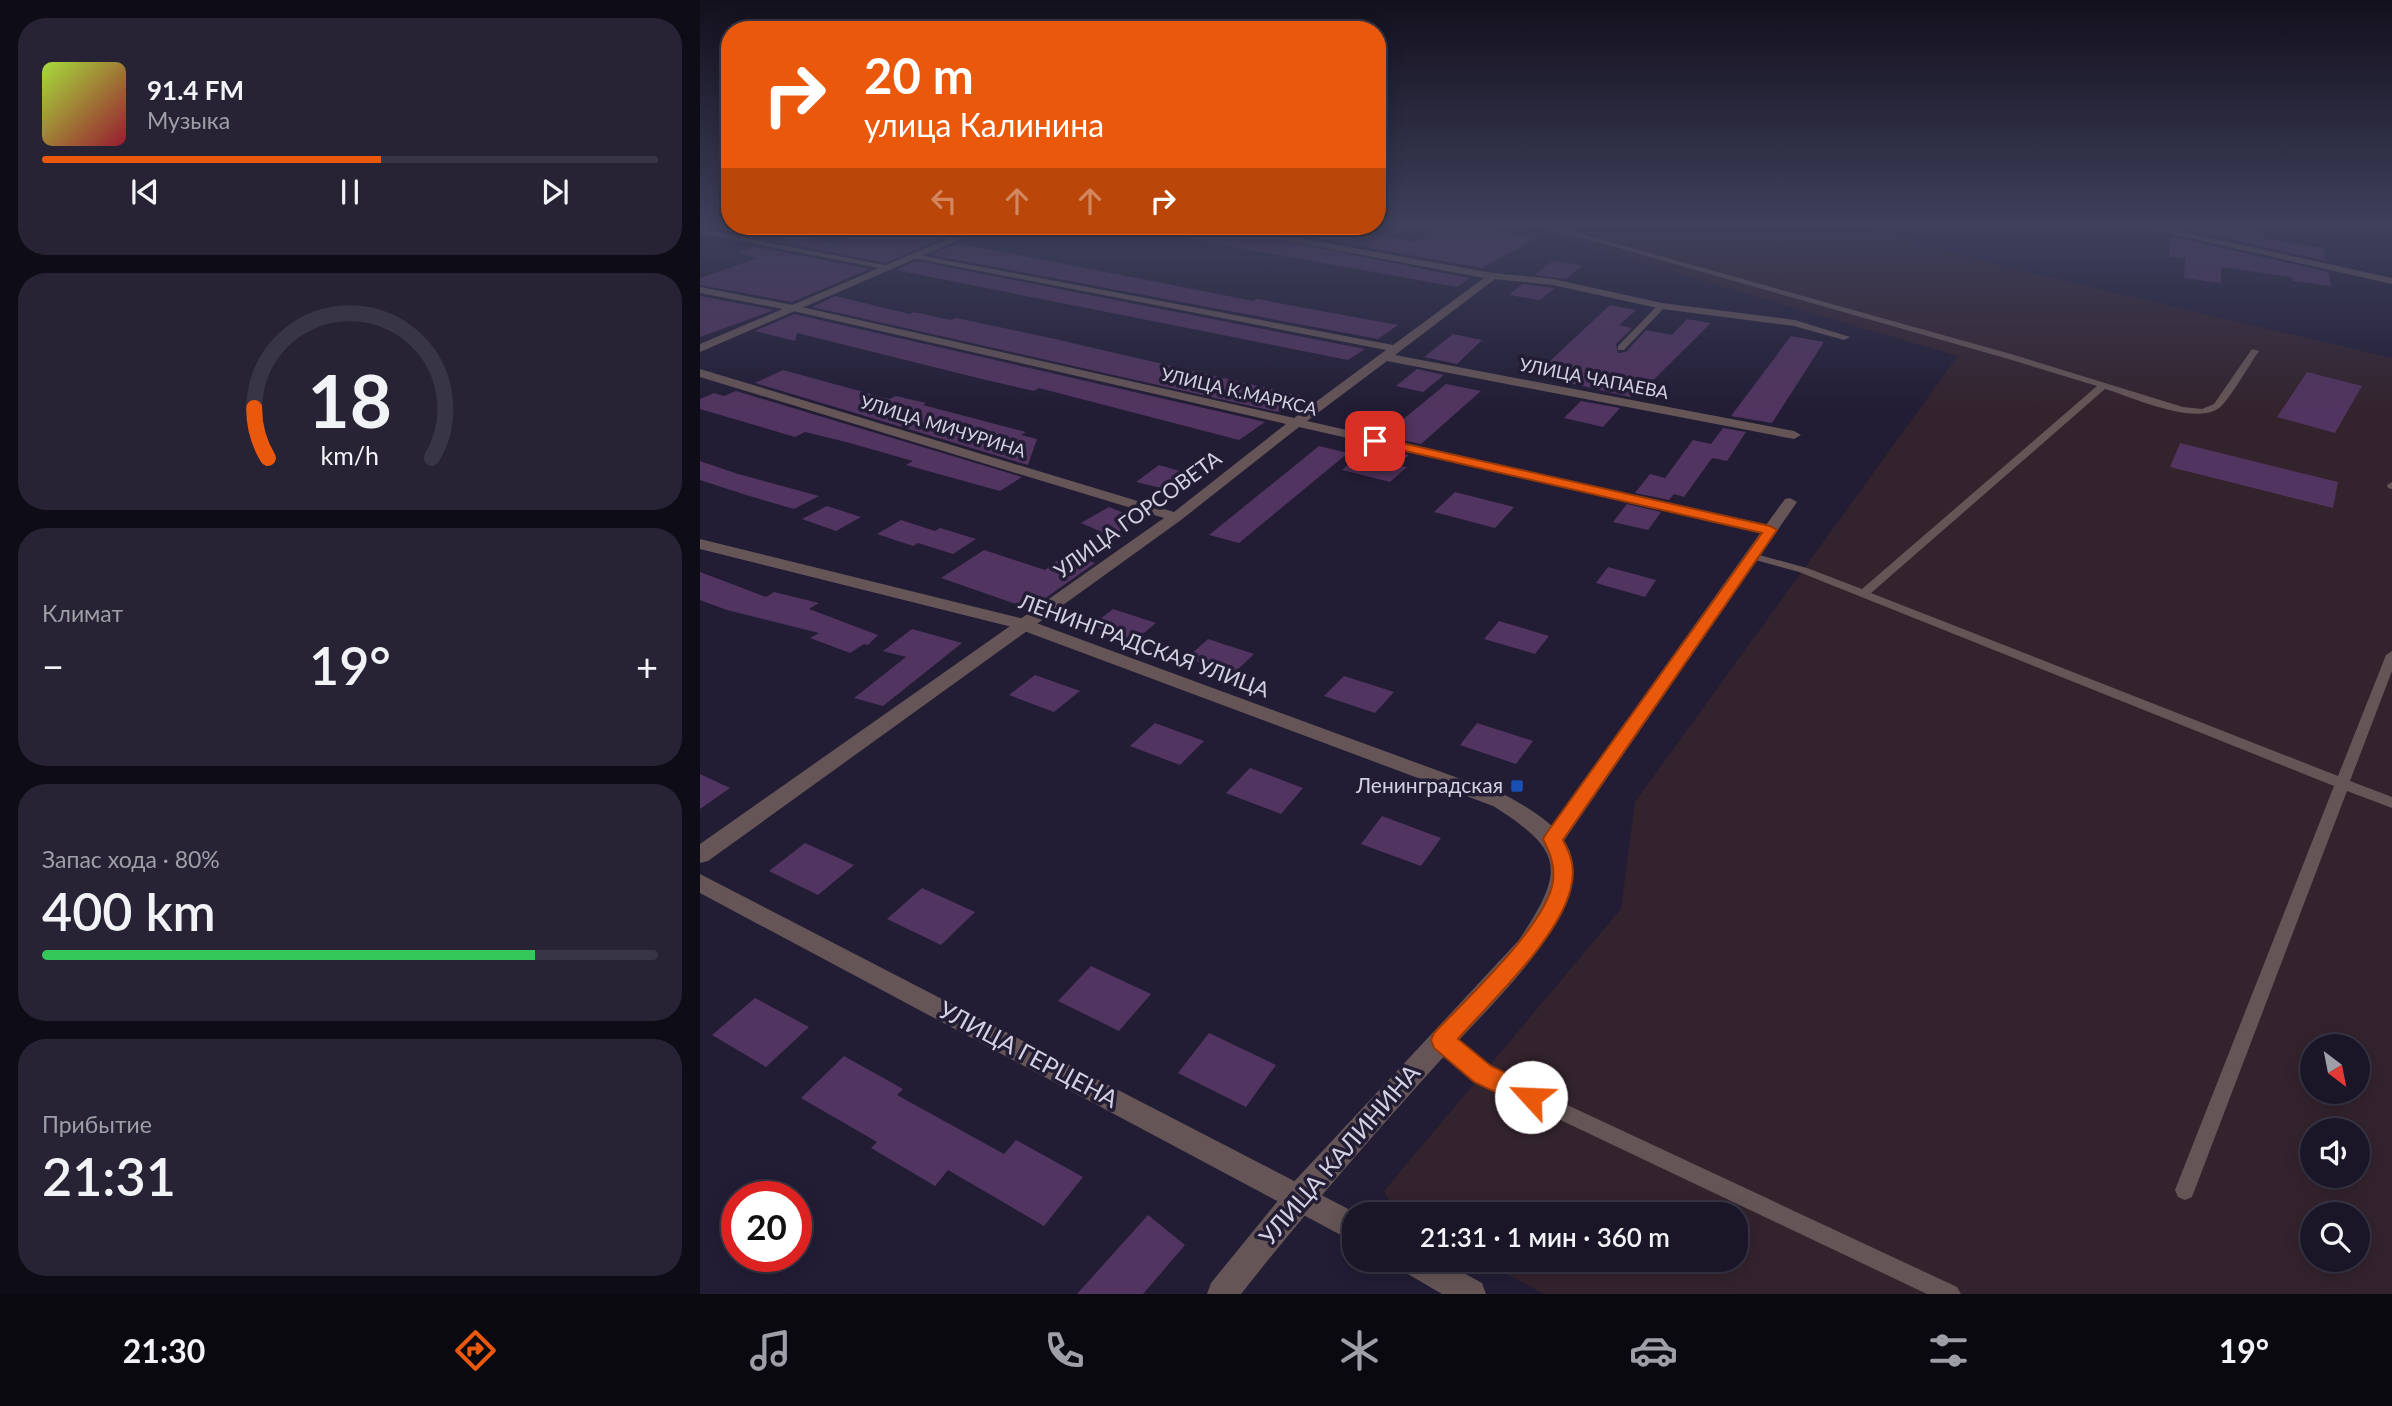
<!DOCTYPE html>
<html lang="ru">
<head>
<meta charset="utf-8">
<style>
	body { margin:0; font-family:Lato,sans-serif; background:#272334; color:#f1f3f6; height:100vh; display:flex; flex-direction:column; font-size:26px; white-space:nowrap }
	* { box-sizing:border-box; margin:0 }
	p { font-size:23px; color:#9f9fa8 }
	.icon { flex:none; width:38px; height:38px; fill:none; stroke:currentColor; stroke-width:2; stroke-linecap:round; stroke-linejoin:round }
	.map { position:relative; flex:1; overflow:hidden }
	.sheet { display:flex; flex-direction:column; gap:18px; padding:18px; background:#0e0c16; width:700px }
	.sheet>* { flex:none }
	.guide { position:absolute; left:21px; top:21px; width:665px; height:214px; border-radius:28px; box-shadow:0 4px 18px #0003,0 0 0 2px #383545; background:#ea580c; color:#fff; overflow:hidden }
	.needle { width:46px; rotate:148deg }
	.controls { position:absolute; left:1600px; top:1034px; display:grid; gap:14px }
	.controls a { display:grid; place-items:center; width:70px; height:70px; border-radius:50%; background:#1a1628; box-shadow:0 4px 18px #0003,0 0 0 2px #383545; font-size:35px }
	.speed { position:absolute; left:21px; top:1181px; display:flex; gap:14px; font-size:35px; font-weight:700; text-align:center }
	.speed>* { display:grid; place-content:center; width:91px; height:91px; border-radius:50%; background:#1a1628; box-shadow:0 4px 18px #0003,0 0 0 2px #383545; line-height:1 }
	.speed .limit { border:10px solid #d22; background:#fff; color:#111 }
	.pin { position:absolute; display:grid; place-items:center; width:60px; height:60px; color:#fff; margin:-30px; border-radius:14px; box-shadow:0 4px 10px #0006 }
	.me { position:absolute; width:77px; margin:-38px; rotate:295deg; stroke-linejoin:round; filter:drop-shadow(0 0 5px #0008) }
	.turn { display:flex; align-items:center; gap:24px; height:147px; padding:0 28px; font-size:32px }
	.turn .icon { width:91px; height:91px; stroke-width:2.5 }
	.turn b { display:block; font-size:49px; line-height:60px }
	.lanes { display:flex; align-items:center; height:66px; padding:0 28px; background:#0003; justify-content:center; gap:35px; direction:ltr }
	.lanes .off { opacity:.35 }
	.big { font-size:52px; font-weight:600; line-height:1.1 }
	.sheet .tile { flex:1; display:flex; flex-direction:column; justify-content:center; gap:10px; min-width:0; padding:0 24px; border-radius:28px; background:#272334 }
	.sheet .dial { align-items:center; gap:0 }
	.dial svg { height:182px; overflow:visible; fill:none; stroke:#383545; stroke-width:7; stroke-linecap:round; text-anchor:middle }
	.dial text { fill:#f1f3f6; stroke:none }
	.song { display:flex; align-items:center; gap:21px }
	.cover { width:84px; height:84px; border-radius:10px; background:linear-gradient(135deg,hsl(80 70% 55%),hsl(350 70% 35%)) }
	.played { height:7px; border-radius:4px; background:linear-gradient(90deg,#ea580c 55%,#383545 55%) }
	.keys { display:flex; justify-content:space-around; direction:ltr }
	.heat { display:flex; justify-content:space-between; align-items:center; font-size:38px; direction:ltr }
	.charge { height:10px; border-radius:5px; background:linear-gradient(90deg,#34c759 80%,#383545 0) }
	.trip { position:absolute; left:642px; top:1202px; width:406px; height:70px; border-radius:28px; background:#1a1628; box-shadow:0 4px 18px #0003,0 0 0 2px #383545; font-weight:600; line-height:70px; text-align:center }
	.dock { display:flex; height:112px; justify-content:space-around; align-items:center; background:#0a0910; color:#9f9fa8 }
	.dock .icon { width:49px; height:49px }
	.dock .current { color:#ea580c }
	.dock b { font-size:32px; color:#f1f3f6 }
	main { display:flex; flex:1; min-height:0 }
	.map>svg:first-child { display:block }
</style>
</head>
<body>
<main>
<section class="sheet">
<div class="tile">
<div class="song"><i class="cover"></i><div><b>91.4 FM</b><p>Музыка</p></div></div>
<div class="played"></div>
<div class="keys"><svg class="icon" aria-label="previous" viewBox="0 0 24 24"><path d="M18 5L8 12l10 7zM5 5v14"/></svg><svg class="icon" aria-label="pause" viewBox="0 0 24 24"><path d="M8 5v14M16 5v14"/></svg><svg class="icon" aria-label="next" viewBox="0 0 24 24"><path d="M6 5l10 7-10 7zM19 5v14"/></svg></div>
</div>
<div class="tile dial"><svg viewBox="0 0 100 80">
<path d="M14 69A42 42 0 1 1 86 69"/>
<path d="M14 69A42 42 0 0 1 8 47" stroke="#ea580c"/>
<text x="50" y="56" font-size="32" font-weight="700">18</text>
<text x="50" y="72" font-size="11">km/h</text>
</svg></div>
<div class="tile"><p>Климат</p>
<div class="heat"><a>−</a><b class="big">19°</b><a>+</a></div>
</div>
<div class="tile"><p>Запас хода · 80%</p><b class="big">400 km</b><div class="charge"></div></div>
<div class="tile"><p>Прибытие</p><b class="big">21:31</b></div>
</section>
<div class="map">
<svg width="1692" height="1294" viewBox="0 0 1692 1294">
	<rect width="100%" height="100%" fill="#221d35"/>
	<path fill="#33232d" fill-rule="evenodd" d="M817,226H1161L1314,269L1692,358V1294H844L781,1260H1036V1214H696L684,1191L921,909L935,802L1258,356ZM1612,1046H1657V1092H1612ZM1612,1130H1657V1176H1612ZM1612,1214H1657V1260H1612Z"/>
	<g fill="#51345f">
		<path d="M179,226H235L254,233L185,263L74,241L93,234L133,243Z"/>
		<path d="M480,226H508L769,278L757,287L479,237Z"/>
		<path d="M549,226H626L716,242L741,226H766L837,238L782,268Z"/>
		<path d="M1471,226H1512L1563,233L1564,239L1623,248L1626,261Z"/>
		<path d="M1470,236L1628,272L1631,286L1593,281L1592,277L1521,267V283L1484,278L1485,259L1469,256Z"/>
		<path d="M257,243L518,294L553,301L557,299L698,325L678,339L231,255Z"/>
		<path d="M56,247L170,269L92,302L0,285V278L58,258L38,253Z"/>
		<path d="M216,261L665,349L648,360L196,270Z"/>
		<path d="M853,261L879,265L882,266L866,279L835,275Z"/>
		<path d="M822,284L853,288H855L840,300L809,295Z"/>
		<path d="M0,296L74,310L0,337Z"/>
		<path d="M135,296L210,314L214,312L251,320L256,318L346,337L601,396L578,412L112,307Z"/>
		<path d="M910,305L936,310L919,325L932,328L916,344L918,353L926,352L946,330L972,335L987,319L1011,323L939,394L934,393L930,397L835,375Z"/>
		<path d="M94,314L565,422L539,440L339,388L334,391L286,380L97,333L95,341L55,331Z"/>
		<path d="M753,334L782,340L757,364L724,357Z"/>
		<path d="M1091,336L1124,342L1072,423L1031,416Z"/>
		<path d="M717,369L744,375L723,392L696,386Z"/>
		<path d="M83,370L189,399L196,396L226,403L223,405L326,432L321,435L337,439L328,465L55,383Z"/>
		<path d="M1607,372L1662,386L1635,433L1577,417Z"/>
		<path d="M746,384L781,391L721,444L683,436Z"/>
		<path d="M36,391L322,477L300,491L206,465L213,461L146,442L105,432L95,437L0,409V399L14,393L24,396Z"/>
		<path d="M881,401L920,408L903,427L864,418Z"/>
		<path d="M1023,428L1046,432L1027,461L1012,458L984,497L974,494L969,500L935,493L950,474L965,478L993,440L1011,444Z"/>
		<path d="M1480,443L1638,482L1633,508L1470,467Z"/>
		<path d="M619,446L648,453L539,543L509,535Z"/>
		<path d="M670,446L709,455L697,465L707,467L690,482L642,470Z"/>
		<path d="M0,461L38,474L119,496L94,509L46,495L0,480Z"/>
		<path d="M459,465L483,472L461,488L436,482Z"/>
		<path d="M755,492L814,507L795,528L734,512Z"/>
		<path d="M927,504L961,512L948,530L913,522Z"/>
		<path d="M127,506L161,517L136,531L102,519Z"/>
		<path d="M409,507L439,519L411,536L381,523Z"/>
		<path d="M201,520L235,531L240,528L276,539L253,554L218,543L213,546L177,534Z"/>
		<path d="M284,550L345,570L366,554L395,563L330,609L241,578Z"/>
		<path d="M908,567L956,580L945,597L896,583Z"/>
		<path d="M0,572L66,597L74,592L119,603L109,609L178,635L168,645L164,644L150,653L110,638L119,633L27,610L0,600Z"/>
		<path d="M413,609L456,623L434,641L391,626Z"/>
		<path d="M799,621L849,636L835,654L784,639Z"/>
		<path d="M212,629L262,643L183,706L154,698L206,657L183,651Z"/>
		<path d="M508,639L554,654L533,674L487,658Z"/>
		<path d="M335,675L380,691L354,712L309,695Z"/>
		<path d="M644,676L694,692L675,713L624,696Z"/>
		<path d="M455,723L504,741L480,765L430,746Z"/>
		<path d="M777,723L833,741L816,764L760,745Z"/>
		<path d="M550,768L603,788L581,814L526,793Z"/>
		<path d="M0,774L30,788L0,809Z"/>
		<path d="M682,816L741,838L721,866L661,844Z"/>
		<path d="M105,843L154,865L118,895L69,871Z"/>
		<path d="M222,888L275,912L241,945L187,919Z"/>
		<path d="M391,966L451,994L419,1031L358,1001Z"/>
		<path d="M55,998L109,1027L66,1067L12,1035Z"/>
		<path d="M509,1033L576,1065L546,1107L478,1073Z"/>
		<path d="M144,1056L203,1089L197,1095L304,1154L316,1140L383,1177L344,1226L248,1170L235,1186L171,1148L177,1142L101,1098Z"/>
		<path d="M448,1215L485,1245L443,1294H377Z"/>
	</g>
	<g fill="none" stroke-linecap="round" stroke-linejoin="round">
		<g fill="#655556" fill-rule="evenodd">
			<path d="M841,226H853L1311,354L1483,407L1502,409L1514,404L1552,349L1559,351C1551,362 1528,402 1519,408C1494,426 1432,397 1405,389L1171,593L1638,776L1686,655L1692,651V671L1650,781L1692,797V808L1647,791L1492,1197L1485,1200L1478,1197L1475,1190L1634,786L1099,572L1048,558L1046,556L1052,553L1107,568L1162,589L1397,386L1305,358Z"/>
			<path d="M0,229L189,266L193,268L189,270L0,233Z"/>
			<path d="M959,304L966,306L924,350H918V346Z"/>
			<path d="M1692,482V489L1688,488L1687,485Z"/>
			<path d="M742,1032L748,1034L788,1068L1257,1287L1261,1294H1227L776,1080L736,1046L733,1040L736,1034Z"/>
		</g>
		<g fill="#655556" fill-rule="evenodd">
			<path d="M237,226H259L279,232L274,235Z"/>
			<path d="M510,226H532L793,273L853,279L962,303L1095,320L1150,337L1144,340L1094,326L962,309L853,285L795,279L695,355L1094,431L1101,435L1094,439L687,361L607,421L1066,525L1085,499L1090,498L1097,502L861,845L853,847L845,845L842,839L1061,532L599,427L481,520L8,861L0,863V844L464,518L0,377V369L474,512L586,424L93,311L0,293V287L93,305L594,418L686,350L208,257L213,254L693,345L784,278Z"/>
			<path d="M1437,226H1456L1692,278V284Z"/>
			<path d="M0,874L658,1214H654V1242L0,893Z"/>
			<path d="M696,1260H740L782,1283L786,1294H742L701,1270Z"/>
		</g>
		<g fill="#655556" fill-rule="evenodd">
			<path d="M278,226H291L0,352V344Z"/>
			<path d="M0,539L328,620L807,796C834,811 871,832 873,866C875,896 853,929 836,953C807,992 770,1027 737,1064C669,1140 604,1214 541,1294H507L511,1283L589,1187L819,940C865,871 865,851 793,806L316,628L0,549Z"/>
		</g>
	</g>
	<linearGradient id="sky" x2="0" y2="1"><stop stop-color="#13101d"/><stop offset="0.55" stop-color="#3e405c"/><stop offset="1" stop-color="#3e405c" stop-opacity="0"/></linearGradient>
	<rect width="1692" height="408" fill="url(#sky)"/>
	<path fill="#ea580c" stroke="#983908" stroke-width="2" d="M675,437L1070,526L1077,530L863,840C870,853 875,866 872,882C865,933 792,1000 758,1039L791,1066L840,1089L843,1097L840,1105L831,1109L774,1082L734,1048L731,1040L734,1033C766,999 847,925 853,881C855,865 850,853 843,839L846,834L1062,533L671,443L669,441Z"/>
	<rect fill="#1a4fb4" stroke="#221d35" stroke-width="2.5" x="810" y="779" width="14" height="14" rx="3.5"/>
	<g text-anchor="middle" stroke-width="7" stroke-linejoin="round" paint-order="stroke">
		<g font-size="18" fill="#d3d1e1" stroke="#221d35">
			<text transform="translate(894 379) rotate(11)" y="6">УЛИЦА ЧАПАЕВА</text>
			<text transform="translate(539 392) rotate(13)" y="6">УЛИЦА К.МАРКСА</text>
			<text transform="translate(243 427) rotate(17)" y="6">УЛИЦА МИЧУРИНА</text>
		</g>
		<g font-size="21" fill="#d3d1e1" stroke="#221d35">
			<text transform="translate(438 515) rotate(-36)" y="7">УЛИЦА ГОРСОВЕТА</text>
			<text transform="translate(444 646) rotate(20)" y="7">ЛЕНИНГРАДСКАЯ УЛИЦА</text>
		</g>
		<g font-size="21" fill="#d3d1e1" stroke="#221d35" text-anchor="end">
			<text x="803" y="793">Ленинградская</text>
		</g>
		<g font-size="24" fill="#d3d1e1" stroke="#221d35">
			<text transform="translate(328 1055) rotate(28)" y="8">УЛИЦА ГЕРЦЕНА</text>
			<text transform="translate(640 1155) rotate(-49)" y="8">УЛИЦА КАЛИНИНА</text>
		</g>
	</g>
</svg>
<div class="controls">
<a><svg class="needle" viewBox="-14 -14 28 28"><path d="M0-13l5 13h-10z" fill="#e53935"/><path d="M0 13l5-13h-10z" fill="#9f9fa8"/></svg></a>
<a><svg class="icon" aria-label="sound" viewBox="0 0 24 24"><path d="M4 9h4l5-4v14l-5-4H4zM17 9q2 3 0 6"/></svg></a>
<a><svg class="icon" aria-label="search" viewBox="0 0 24 24"><circle cx="10" cy="10" r="6"/><path d="M15 15l6 6"/></svg></a>
</div>
<div class="speed"><div class="limit">20</div></div>
<div class="pin" style="left:675px;top:441px;background:#d93025"><svg class="icon" aria-label="arrive" viewBox="0 0 24 24"><path d="M6 21V4h12l-3 4 3 4H6"/></svg></div>
<svg class="me" style="left:831px;top:1097px" viewBox="-20 -20 40 40"><circle r="19" fill="#fff"/><path d="M0-13L10 11 0 6-10 11z" fill="#ea580c"/></svg>
<div class="trip">21:31 · 1 мин · 360 m</div>
<div class="guide">
<div class="turn"><svg class="icon" aria-label="right" viewBox="0 0 24 24"><path d="M7 20v-9h11M14 6l5 5-5 5"/></svg><div><b>20 m</b>улица Калинина</div></div>
<div class="lanes"><svg class="icon off" aria-label="left" viewBox="0 0 24 24"><path d="M17 20v-9H6M10 6l-5 5 5 5"/></svg><svg class="icon off" aria-label="ahead" viewBox="0 0 24 24"><path d="M12 20V5M6 11l6-6 6 6"/></svg><svg class="icon off" aria-label="ahead" viewBox="0 0 24 24"><path d="M12 20V5M6 11l6-6 6 6"/></svg><svg class="icon" aria-label="right" viewBox="0 0 24 24"><path d="M7 20v-9h11M14 6l5 5-5 5"/></svg></div>
</div>
</div>
</main>
<nav class="dock">
<b>21:30</b>
<svg class="icon current" aria-label="directions" viewBox="0 0 24 24"><path d="M12 3l9 9-9 9-9-9zM9 14v-3h6M13 9l2 2-2 2"/></svg>
<svg class="icon" aria-label="music" viewBox="0 0 24 24"><path d="M9 18V5l10-2v13"/><circle cx="6" cy="18" r="3"/><circle cx="16" cy="16" r="3"/></svg>
<svg class="icon" aria-label="phone" viewBox="0 0 24 24"><path d="M5 4h4l2 5-3 2q2 4 5 5l2-3 5 2v4C11 20 4 13 5 4z"/></svg>
<svg class="icon" aria-label="climate" viewBox="0 0 24 24"><path d="M12 3v18M4 7l16 10M4 17L20 7"/></svg>
<svg class="icon" aria-label="car" viewBox="0 0 24 24"><path d="M5 17H2v-5l4-1 3-4h7l3 4 3 1v5h-3M9 17h6M6 11h13"/><circle cx="7" cy="17" r="2"/><circle cx="17" cy="17" r="2"/></svg>
<svg class="icon" aria-label="filters" viewBox="0 0 24 24"><path d="M4 7h16M4 17h16"/><circle cx="9" cy="7" r="2"/><circle cx="15" cy="17" r="2"/></svg>
<b>19°</b>
</nav>
</body>
</html>
